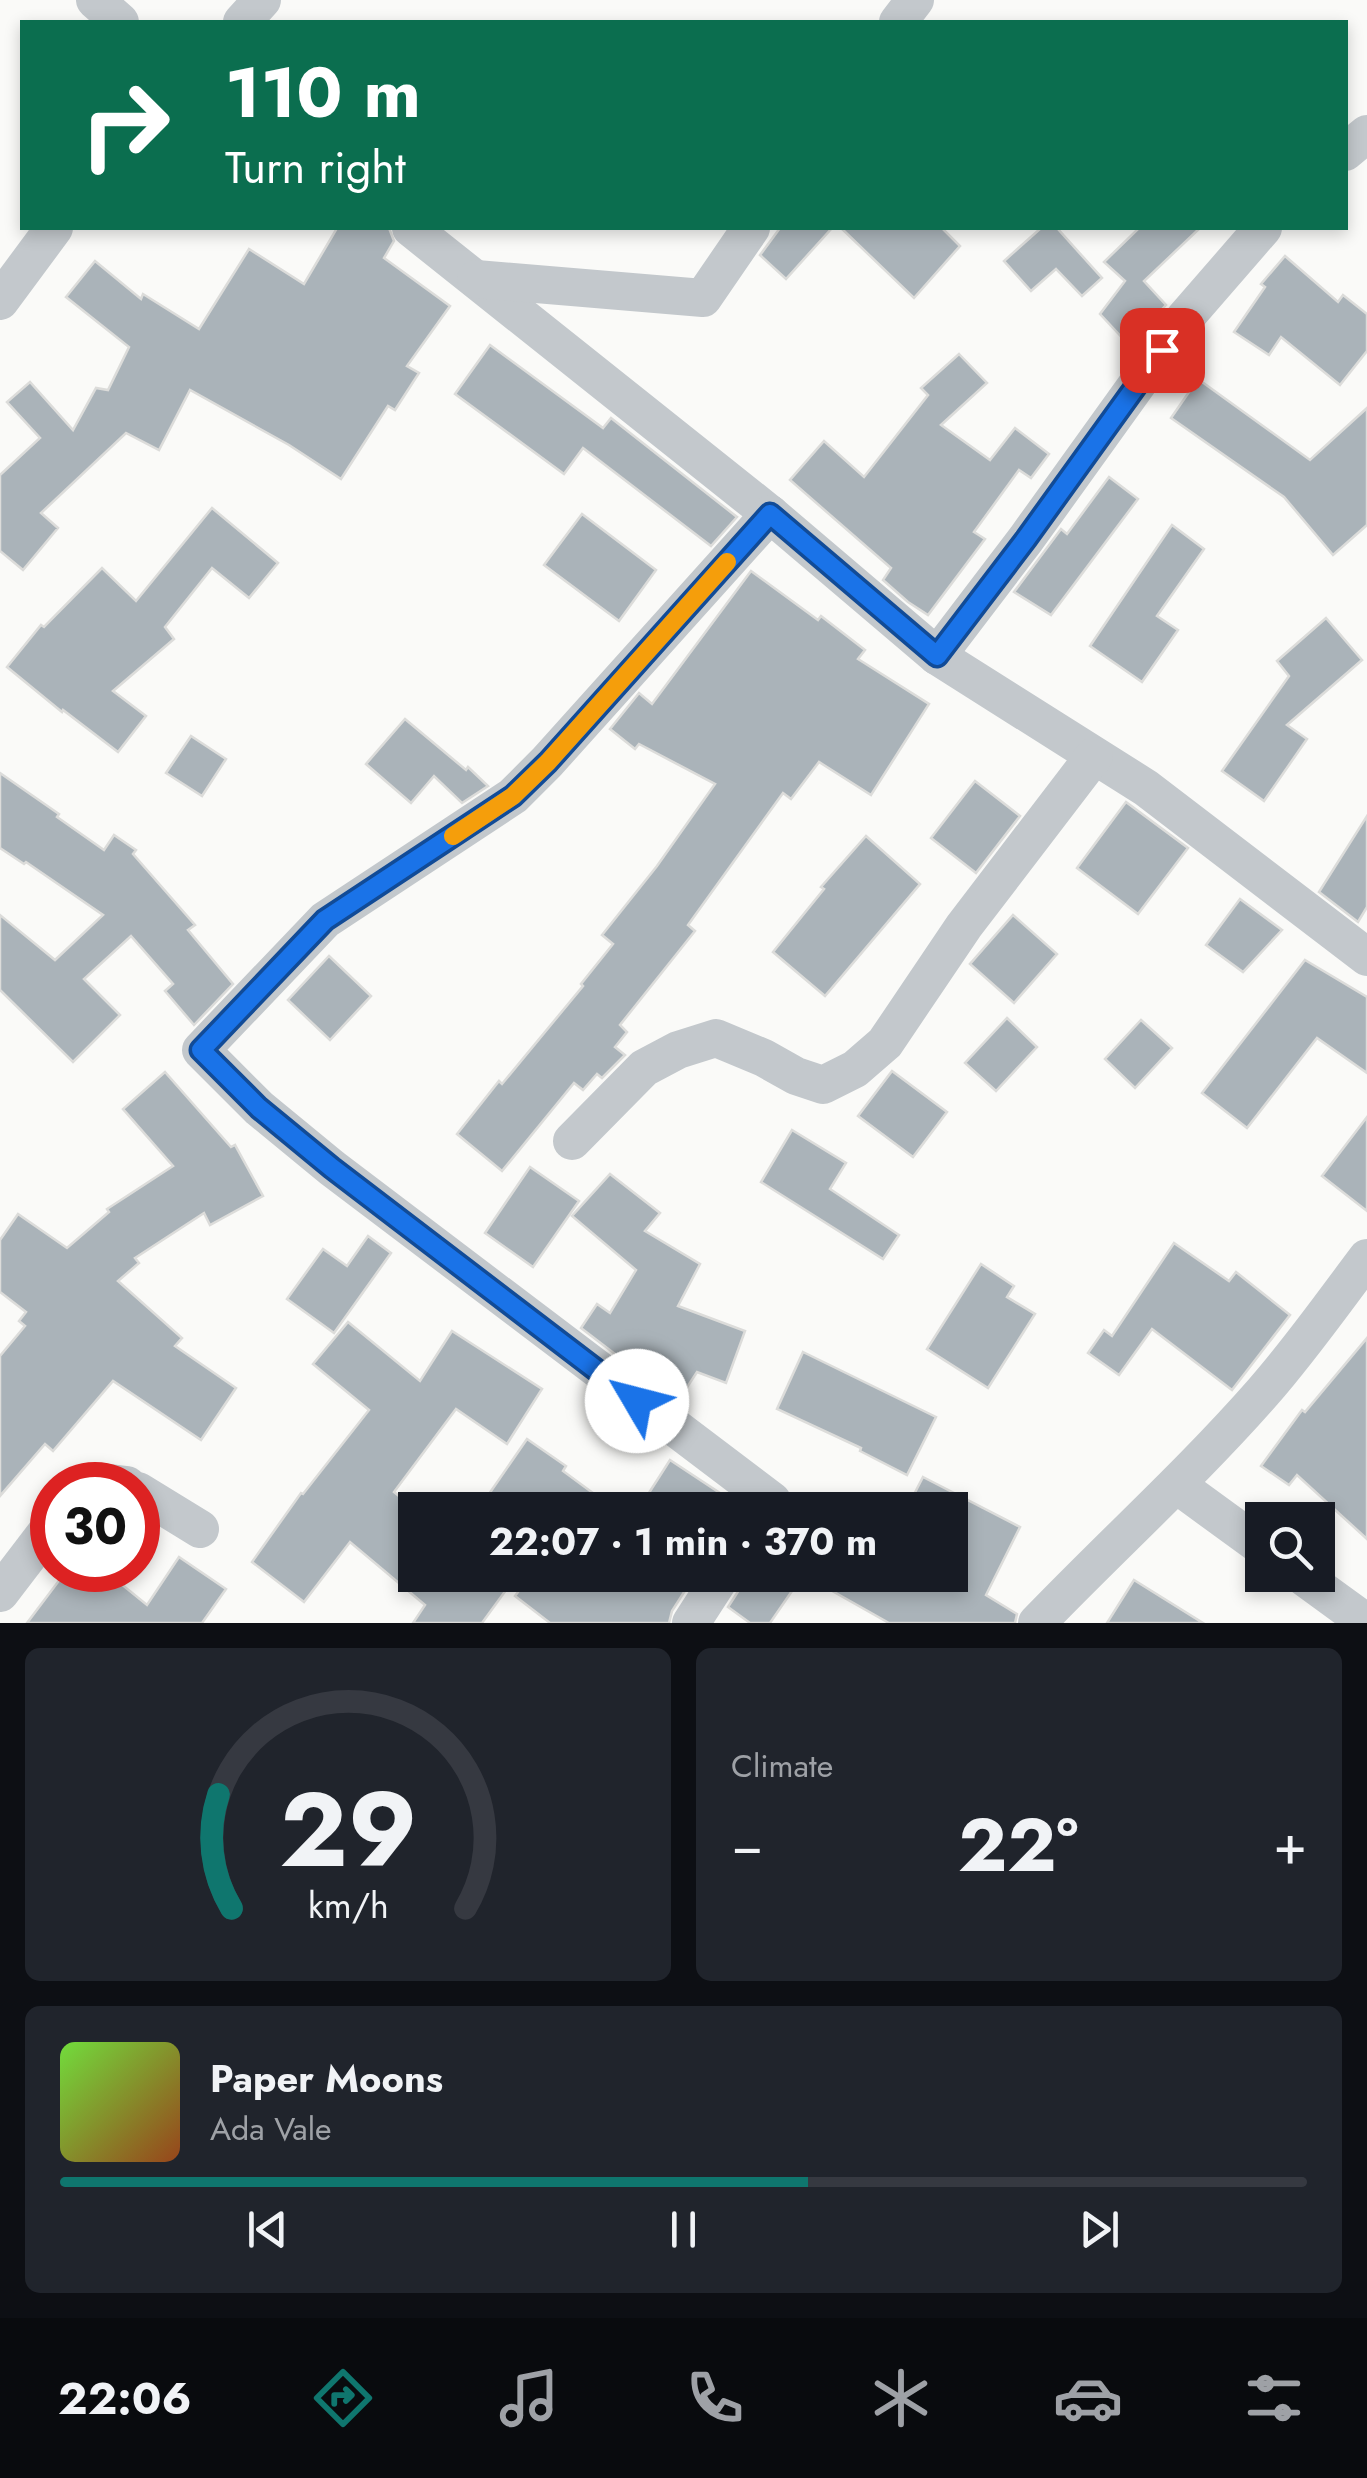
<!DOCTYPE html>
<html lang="en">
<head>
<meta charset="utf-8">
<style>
	body { margin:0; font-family:Jost,sans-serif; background:#20242c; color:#f1f3f6; height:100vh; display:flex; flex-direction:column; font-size:38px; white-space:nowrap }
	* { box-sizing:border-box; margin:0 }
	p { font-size:32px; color:#9ea1a6 }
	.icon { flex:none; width:55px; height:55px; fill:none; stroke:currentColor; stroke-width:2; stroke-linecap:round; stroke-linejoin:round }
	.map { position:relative; height:1623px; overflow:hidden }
	.panel { display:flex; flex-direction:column; gap:25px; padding:25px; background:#0d0f14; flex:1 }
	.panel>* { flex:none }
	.banner { position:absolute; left:20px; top:20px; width:1328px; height:210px; border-radius:0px; box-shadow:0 5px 15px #0003; background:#0b6e4f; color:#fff; overflow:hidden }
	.controls { position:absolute; left:1245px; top:1502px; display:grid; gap:20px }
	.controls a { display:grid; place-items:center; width:90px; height:90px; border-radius:0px; background:#171b24; box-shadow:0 5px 15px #0003; font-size:50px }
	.speed { position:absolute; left:30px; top:1462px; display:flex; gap:20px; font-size:50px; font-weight:700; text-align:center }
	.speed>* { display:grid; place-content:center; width:130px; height:130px; border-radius:50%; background:#171b24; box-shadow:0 5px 15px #0003; line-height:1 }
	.speed .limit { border:15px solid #d22; background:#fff; color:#111 }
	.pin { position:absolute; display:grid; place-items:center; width:85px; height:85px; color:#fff; margin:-42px; border-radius:20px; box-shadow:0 5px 15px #0006 }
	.me { position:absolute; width:110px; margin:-55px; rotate:307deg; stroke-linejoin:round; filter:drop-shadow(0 0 8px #0008) }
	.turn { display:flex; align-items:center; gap:35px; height:210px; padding:0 40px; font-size:45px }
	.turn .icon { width:130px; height:130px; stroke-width:2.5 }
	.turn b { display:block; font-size:70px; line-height:85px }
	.big { font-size:75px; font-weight:700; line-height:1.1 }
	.panel .widget { flex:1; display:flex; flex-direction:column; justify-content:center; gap:15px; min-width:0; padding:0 35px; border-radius:15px; background:#20242c }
	.panel .dial { align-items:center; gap:0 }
	.dial svg { height:260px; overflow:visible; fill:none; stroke:#363941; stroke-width:7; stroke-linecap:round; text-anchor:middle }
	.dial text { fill:#f1f3f6; stroke:none }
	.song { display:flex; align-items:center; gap:30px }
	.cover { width:120px; height:120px; border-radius:15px; background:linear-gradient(135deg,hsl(100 70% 55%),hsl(20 70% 35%)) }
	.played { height:10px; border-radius:5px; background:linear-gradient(90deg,#0f766e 60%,#363941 60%) }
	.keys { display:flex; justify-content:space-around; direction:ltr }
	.heat { display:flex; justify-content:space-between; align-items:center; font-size:55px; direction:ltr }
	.panel .tiles { flex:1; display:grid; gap:25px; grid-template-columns:1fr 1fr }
	.widget:last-child { grid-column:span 2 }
	.trip { position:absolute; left:398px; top:1492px; width:570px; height:100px; border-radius:0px; background:#171b24; box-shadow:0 5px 15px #0003; font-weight:700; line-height:100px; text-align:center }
	.tab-bar { display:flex; height:160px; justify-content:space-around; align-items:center; background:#090b0e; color:#9ea1a6 }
	.tab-bar .icon { width:70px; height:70px }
	.tab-bar .on { color:#0f766e }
	.tab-bar b { font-size:45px; color:#f1f3f6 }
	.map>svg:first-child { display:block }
</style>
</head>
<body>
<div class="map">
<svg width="1367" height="1623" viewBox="0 0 1367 1623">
	<rect width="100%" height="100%" fill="#fafaf8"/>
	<g fill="#aab3b9" stroke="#dcdcda" stroke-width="2.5">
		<path d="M337,228H389L394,241L384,258L450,306L407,366L419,373L395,410L388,406L341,479L289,445L190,390L159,450L126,433L41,513L58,528L23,570L0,551V475L40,438L7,402L30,382L73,430L96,388L108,390L129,347L66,297L95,261L141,299L143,294L199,329L249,249L304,284Z"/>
		<path d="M780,228H832L786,279L760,255Z"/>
		<path d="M841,228H942L960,246L914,298Z"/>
		<path d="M1041,228H1057L1102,278L1082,296L1056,269L1031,291L1004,261Z"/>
		<path d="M1139,228H1200L1144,281L1166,305L1128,344L1100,314L1125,281L1104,262Z"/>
		<path d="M1285,256L1338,302L1343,295L1367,314V351L1340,385L1281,337L1269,355L1234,332L1265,287L1261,284Z"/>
		<path d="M490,345L603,428L611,418L737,517L711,546L583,448L564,474L455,394Z"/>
		<path d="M959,354L987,383L941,425L990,460L1015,428L1049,454L1031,478L1019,470L974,532L985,539L928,615L908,602L883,580L891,568L790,480L824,441L864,477L928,395L921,388Z"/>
		<path d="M1198,379L1310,460L1367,408V525L1333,555L1284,497L1171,418Z"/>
		<path d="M1109,477L1138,499L1051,615L1014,592L1061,529L1067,534Z"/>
		<path d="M212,508L278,563L249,598L212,568L165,627L174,639L113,691L146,716L118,752L63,710L62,712L7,667L41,625L44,627L102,568L136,601Z"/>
		<path d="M582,514L656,570L619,621L544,565Z"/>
		<path d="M1172,525L1204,549L1157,616L1178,630L1142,682L1090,646Z"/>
		<path d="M751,571L818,620L821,616L865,650L858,659L929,704L871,795L819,762L791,799L783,793L688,925L695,931L620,1025L627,1032L615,1047L625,1055L602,1078L597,1074L583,1090L574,1083L502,1171L457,1134L499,1081L502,1084L583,986L581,984L613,944L602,935L657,866L715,784L639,744L635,749L610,729L639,693L652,704Z"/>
		<path d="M1326,618L1362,660L1287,725L1307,739L1264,801L1222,771L1289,676L1277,661Z"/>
		<path d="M405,719L466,770L468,767L488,786L462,803L434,776L411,803L366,764Z"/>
		<path d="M191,736L226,759L202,796L166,773Z"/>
		<path d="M0,773L59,814L57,817L104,850L114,835L136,850L133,854L195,925L188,930L233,984L194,1025L165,991L173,984L131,936L84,979L120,1015L73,1062L0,990V915L55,960L103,915L26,862L24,864L0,848Z"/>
		<path d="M975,781L1020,816L976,873L931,838Z"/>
		<path d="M1126,802L1188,848L1138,914L1077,868Z"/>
		<path d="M1367,816V907L1358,922L1319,892Z"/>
		<path d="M866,836L920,884L825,996L773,952L824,889L821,887Z"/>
		<path d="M1240,899L1282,930L1243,972L1206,945Z"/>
		<path d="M1013,915L1057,954L1014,1003L970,964Z"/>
		<path d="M329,956L371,996L330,1040L288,1000Z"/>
		<path d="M1305,960L1367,997V1073L1317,1038L1247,1128L1202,1093Z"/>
		<path d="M1007,1018L1037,1047L996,1091L965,1063Z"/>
		<path d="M1141,1020L1172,1048L1135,1088L1105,1059Z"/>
		<path d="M892,1071L947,1112L913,1157L858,1116Z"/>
		<path d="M165,1072L231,1147L235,1145L263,1196L210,1225L204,1213L135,1258L139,1263L118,1281L182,1338L175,1346L236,1388L201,1440L113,1381L53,1451L45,1444L0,1496V1356L25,1326L19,1321L26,1312L0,1292V1240L18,1214L67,1248L109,1212L107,1209L173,1166L123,1109Z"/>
		<path d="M1367,1117V1211L1322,1176Z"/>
		<path d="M792,1130L846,1163L830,1189L899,1235L883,1259L761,1182Z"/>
		<path d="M530,1167L579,1201L533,1267L485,1233Z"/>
		<path d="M610,1174L660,1213L645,1231L700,1264L678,1306L745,1331L726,1383L697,1372L678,1401L651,1381L652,1379L628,1364L581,1328L597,1304L610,1313L636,1270L572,1216Z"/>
		<path d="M368,1236L391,1253L334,1333L287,1299L323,1249L347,1266Z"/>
		<path d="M1174,1243L1229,1281L1236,1272L1290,1315L1232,1390L1152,1329L1119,1375L1088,1353L1104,1330L1112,1336Z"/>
		<path d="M981,1264L1014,1286L1007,1297L1035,1314L988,1388L927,1349Z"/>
		<path d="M348,1322L420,1381L452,1331L542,1389L507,1444L456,1409L394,1492L415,1509V1575H517L482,1623H413L425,1605L350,1542L304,1602L252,1562L301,1493L303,1494L369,1410L313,1364Z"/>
		<path d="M1367,1338V1539L1297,1475L1289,1485L1261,1466L1302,1410L1305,1412Z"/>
		<path d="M803,1352L936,1417L907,1475L860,1451L861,1448L777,1409Z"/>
		<path d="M527,1439L566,1466L563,1471L616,1510H512L489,1494Z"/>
		<path d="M670,1460L744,1509V1510H638Z"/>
		<path d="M923,1477L1020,1527L986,1595L1017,1614L1015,1623H889L804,1575H950V1510H906Z"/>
		<path d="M179,1557L226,1589L202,1623H27L67,1570H104L147,1605Z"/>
		<path d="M531,1575H695L672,1611L669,1623H550L515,1596Z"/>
		<path d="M744,1575H803L770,1623H750L728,1607L741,1587Z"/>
		<path d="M1134,1580L1203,1623H1107Z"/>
	</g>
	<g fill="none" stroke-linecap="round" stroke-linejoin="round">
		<g stroke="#c3c8cc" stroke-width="38">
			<path d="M95,0L120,22"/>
			<path d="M242,22L262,0"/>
			<path d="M898,22L915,0"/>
			<path d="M1345,152L1367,134"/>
			<path d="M411,228L770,514L937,656L1026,539L1184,319L1263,228"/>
			<path d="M476,279L703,298L751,228"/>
			<path d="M0,301L54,228"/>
			<path d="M937,656L1146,788L1367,957"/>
			<path d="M572,1141L644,1068L678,1050L716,1038L764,1058L796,1076L823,1085L855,1069L885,1043L964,926L1094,756"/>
			<path d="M95,1485L101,1482L127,1485"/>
			<path d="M1177,1485L1262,1547"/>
			<path d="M138,1491L200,1529"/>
			<path d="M766,1510L772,1501L332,1168L259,1108L201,1050L325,920L513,796L547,762L770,514"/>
			<path d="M1301,1575L1367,1623"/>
			<path d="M0,1593L52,1525"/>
			<path d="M691,1623L722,1575"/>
			<path d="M1037,1623C1112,1545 1192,1473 1263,1392C1300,1350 1333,1303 1367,1258"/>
		</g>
	</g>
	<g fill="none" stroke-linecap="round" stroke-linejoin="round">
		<g stroke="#114b97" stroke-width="25">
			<path id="route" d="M637,1401L332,1168L259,1108L201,1050L325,920L513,796L548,762L770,514L937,656L1026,539L1162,350"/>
		</g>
		<use href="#route" stroke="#1a73e8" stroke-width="18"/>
		<path stroke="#f59e0b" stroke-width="18" d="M453,836L513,796L548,762L727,562"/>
	</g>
</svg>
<div class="controls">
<a><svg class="icon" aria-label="search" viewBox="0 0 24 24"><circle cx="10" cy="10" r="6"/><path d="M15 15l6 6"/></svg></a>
</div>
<div class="speed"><div class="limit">30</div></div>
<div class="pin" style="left:1162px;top:350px;background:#d93025"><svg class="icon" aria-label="arrive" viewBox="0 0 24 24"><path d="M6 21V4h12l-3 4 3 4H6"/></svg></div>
<svg class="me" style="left:637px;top:1401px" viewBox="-20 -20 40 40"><circle r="19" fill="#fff"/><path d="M0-13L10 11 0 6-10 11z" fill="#1a73e8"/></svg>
<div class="trip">22:07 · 1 min · 370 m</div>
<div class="banner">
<div class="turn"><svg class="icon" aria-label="right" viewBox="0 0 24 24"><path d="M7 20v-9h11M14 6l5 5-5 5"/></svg><div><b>110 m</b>Turn right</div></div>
</div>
</div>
<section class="panel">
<div class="tiles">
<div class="widget dial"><svg viewBox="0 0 100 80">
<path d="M14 69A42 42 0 1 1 86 69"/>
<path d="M14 69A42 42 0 0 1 10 34" stroke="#0f766e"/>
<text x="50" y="56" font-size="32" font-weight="700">29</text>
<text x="50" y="72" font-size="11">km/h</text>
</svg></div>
<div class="widget"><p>Climate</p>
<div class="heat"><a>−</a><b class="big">22°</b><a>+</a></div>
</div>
<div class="widget">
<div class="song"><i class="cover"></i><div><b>Paper Moons</b><p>Ada Vale</p></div></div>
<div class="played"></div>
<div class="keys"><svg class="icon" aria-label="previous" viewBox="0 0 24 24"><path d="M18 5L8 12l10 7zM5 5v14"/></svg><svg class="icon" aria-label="pause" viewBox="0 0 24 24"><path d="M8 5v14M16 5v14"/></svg><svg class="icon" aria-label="next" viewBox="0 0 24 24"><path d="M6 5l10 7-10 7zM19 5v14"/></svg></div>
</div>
</div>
</section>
<nav class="tab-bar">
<b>22:06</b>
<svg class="icon on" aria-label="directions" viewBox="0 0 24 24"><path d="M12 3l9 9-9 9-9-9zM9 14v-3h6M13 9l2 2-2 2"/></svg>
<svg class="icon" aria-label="music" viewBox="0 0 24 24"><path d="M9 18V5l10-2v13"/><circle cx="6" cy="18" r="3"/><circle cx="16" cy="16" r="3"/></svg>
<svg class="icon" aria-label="phone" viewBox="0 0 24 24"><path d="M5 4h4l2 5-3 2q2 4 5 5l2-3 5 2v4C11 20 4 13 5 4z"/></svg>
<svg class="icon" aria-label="climate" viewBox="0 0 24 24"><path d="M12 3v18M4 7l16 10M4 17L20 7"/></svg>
<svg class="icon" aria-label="car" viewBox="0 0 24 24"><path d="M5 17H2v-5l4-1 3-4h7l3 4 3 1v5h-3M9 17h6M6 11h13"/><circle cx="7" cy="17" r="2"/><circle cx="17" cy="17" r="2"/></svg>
<svg class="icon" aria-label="filters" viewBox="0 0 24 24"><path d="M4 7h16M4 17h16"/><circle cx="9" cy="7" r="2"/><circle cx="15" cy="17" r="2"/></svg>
</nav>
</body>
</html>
